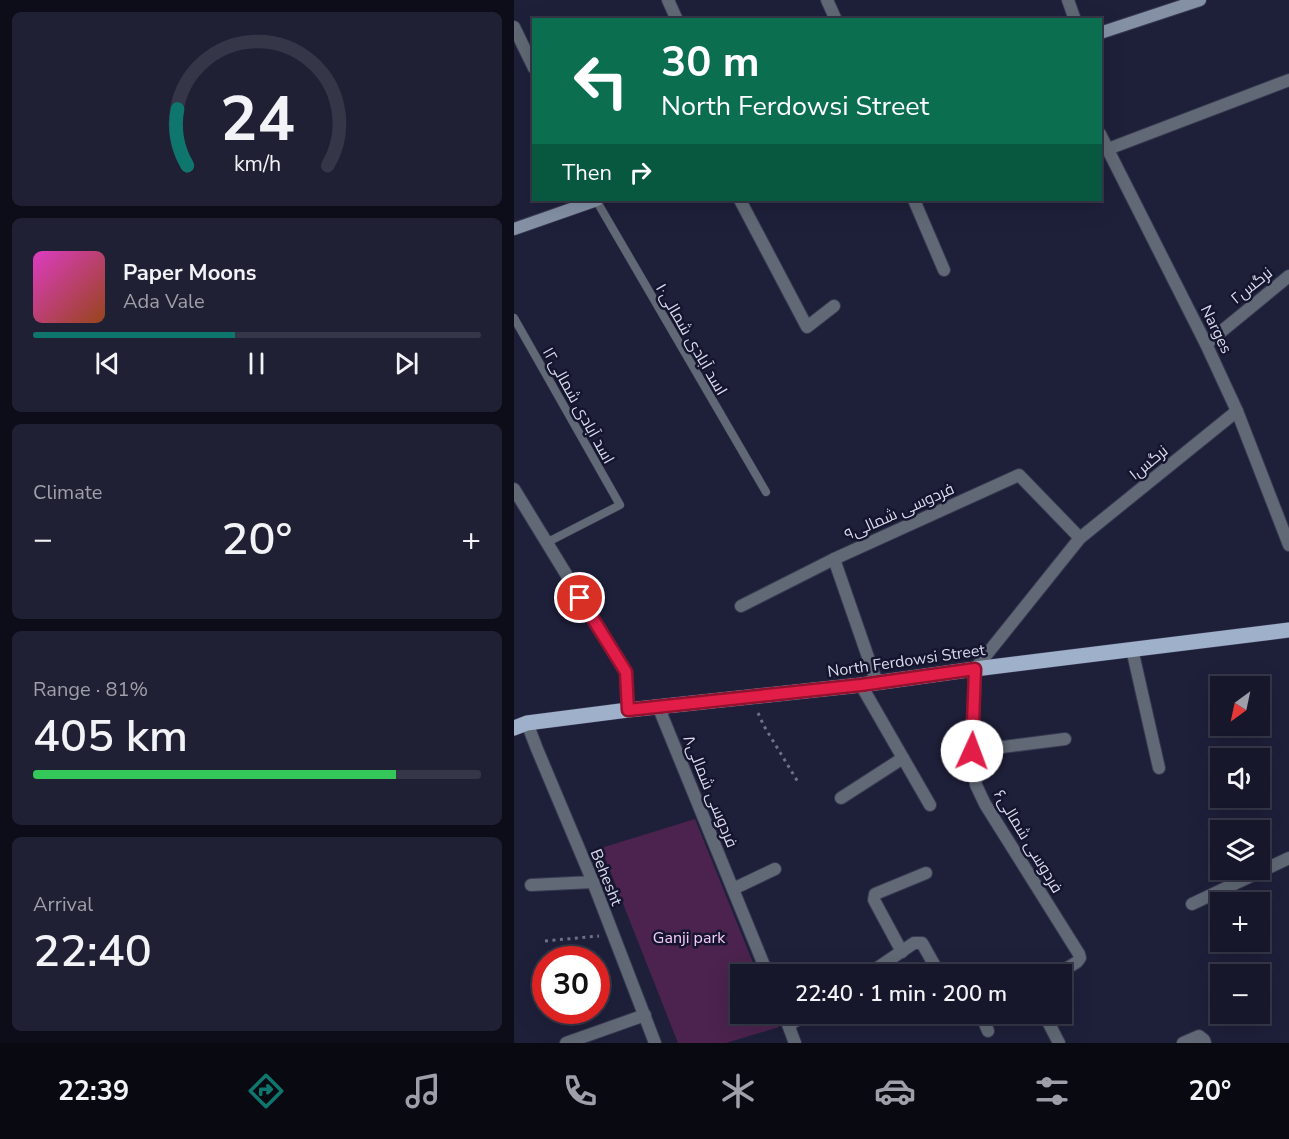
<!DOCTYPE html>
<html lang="en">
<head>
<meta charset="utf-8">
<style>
	body { margin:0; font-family:"Nunito Sans",Cairo,sans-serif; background:#1f2033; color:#f1f3f6; height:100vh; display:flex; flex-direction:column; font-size:22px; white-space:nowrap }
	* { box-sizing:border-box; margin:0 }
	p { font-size:20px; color:#9e9fa9 }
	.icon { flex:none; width:33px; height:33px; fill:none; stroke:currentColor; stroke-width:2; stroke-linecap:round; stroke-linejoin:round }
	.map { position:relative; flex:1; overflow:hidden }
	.details { display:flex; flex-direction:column; gap:12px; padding:12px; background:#0c0d18; width:514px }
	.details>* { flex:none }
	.guide { position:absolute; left:18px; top:18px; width:570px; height:183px; border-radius:0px; box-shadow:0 6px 24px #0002,0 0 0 2px #353647; background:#0b6e4f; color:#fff; overflow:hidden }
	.needle { width:39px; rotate:213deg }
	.buttons { position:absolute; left:696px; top:676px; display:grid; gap:12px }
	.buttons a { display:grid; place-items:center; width:60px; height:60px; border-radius:0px; background:#16172b; box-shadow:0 6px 24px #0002,0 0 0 2px #353647; font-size:30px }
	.speed { position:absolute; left:18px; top:946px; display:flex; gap:12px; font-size:30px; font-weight:700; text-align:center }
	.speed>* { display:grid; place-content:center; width:78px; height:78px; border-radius:50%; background:#16172b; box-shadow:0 6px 24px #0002,0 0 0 2px #353647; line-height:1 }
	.speed .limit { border:9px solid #d22; background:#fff; color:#111 }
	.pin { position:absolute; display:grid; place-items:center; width:51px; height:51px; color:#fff; margin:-26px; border:3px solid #fff; border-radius:50%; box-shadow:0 2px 6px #0007 }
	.me { position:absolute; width:66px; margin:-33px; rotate:2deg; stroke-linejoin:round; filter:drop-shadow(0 0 4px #0008) }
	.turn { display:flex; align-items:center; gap:21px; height:126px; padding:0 30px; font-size:27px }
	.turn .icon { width:78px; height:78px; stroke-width:2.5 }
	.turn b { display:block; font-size:42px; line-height:51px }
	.then { display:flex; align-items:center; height:57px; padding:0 30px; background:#0003; gap:12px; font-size:22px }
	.big { font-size:45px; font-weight:600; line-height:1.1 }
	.details .tile { flex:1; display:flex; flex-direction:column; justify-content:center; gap:9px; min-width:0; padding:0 21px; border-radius:9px; background:#1f2033 }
	.details .dial { align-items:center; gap:0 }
	.dial svg { height:156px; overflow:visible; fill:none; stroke:#353647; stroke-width:7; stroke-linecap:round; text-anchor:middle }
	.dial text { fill:#f1f3f6; stroke:none }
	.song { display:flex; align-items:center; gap:18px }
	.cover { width:72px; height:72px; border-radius:9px; background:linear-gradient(135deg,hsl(310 70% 55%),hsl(20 70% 35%)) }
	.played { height:6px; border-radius:3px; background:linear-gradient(90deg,#0f766e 45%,#353647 45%) }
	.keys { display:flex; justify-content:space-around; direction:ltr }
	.heat { display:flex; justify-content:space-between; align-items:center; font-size:33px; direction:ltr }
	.charge { height:9px; border-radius:4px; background:linear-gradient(90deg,#34c759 81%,#353647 0) }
	.trip { position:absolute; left:216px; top:964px; width:342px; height:60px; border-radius:0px; background:#16172b; box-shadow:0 6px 24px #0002,0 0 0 2px #353647; font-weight:600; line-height:60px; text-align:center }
	.tabs { display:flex; height:96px; justify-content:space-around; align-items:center; background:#090911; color:#9e9fa9 }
	.tabs .icon { width:42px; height:42px }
	.tabs .selected { color:#0f766e }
	.tabs b { font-size:27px; color:#f1f3f6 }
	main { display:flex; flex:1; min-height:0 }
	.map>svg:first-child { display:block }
</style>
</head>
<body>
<main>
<section class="details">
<div class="tile dial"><svg viewBox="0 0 100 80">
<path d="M14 69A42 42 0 1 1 86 69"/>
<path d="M14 69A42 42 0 0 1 9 40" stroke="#0f766e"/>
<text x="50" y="56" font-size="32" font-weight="700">24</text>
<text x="50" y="72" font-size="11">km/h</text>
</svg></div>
<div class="tile">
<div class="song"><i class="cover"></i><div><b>Paper Moons</b><p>Ada Vale</p></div></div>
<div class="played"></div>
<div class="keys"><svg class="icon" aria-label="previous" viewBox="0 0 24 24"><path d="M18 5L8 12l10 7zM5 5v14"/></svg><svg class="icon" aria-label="pause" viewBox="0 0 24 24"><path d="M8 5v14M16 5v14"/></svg><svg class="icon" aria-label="next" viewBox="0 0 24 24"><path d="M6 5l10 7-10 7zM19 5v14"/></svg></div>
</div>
<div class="tile"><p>Climate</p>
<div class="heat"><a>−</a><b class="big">20°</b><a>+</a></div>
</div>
<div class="tile"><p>Range · 81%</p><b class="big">405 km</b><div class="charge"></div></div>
<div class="tile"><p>Arrival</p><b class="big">22:40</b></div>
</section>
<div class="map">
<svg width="775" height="1043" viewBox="0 0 775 1043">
	<rect width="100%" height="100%" fill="#1e1f39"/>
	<path fill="#4b234e" d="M181,819L244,975H226V1014H260L265,1027L212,1043H164L87,848Z"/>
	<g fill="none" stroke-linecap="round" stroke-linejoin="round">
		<g stroke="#383952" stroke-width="9">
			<g id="lane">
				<path d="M82,200L252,492"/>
				<path d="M0,318L106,505L32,543"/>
			</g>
		</g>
		<g stroke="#383952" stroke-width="14">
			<g id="street">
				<path d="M154,0L163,20"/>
				<path d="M313,0L322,20"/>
				<path d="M554,0L561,20"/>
				<path d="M0,27L20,68"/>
				<path d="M586,134L692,344L723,411L775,545"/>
				<path d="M594,149L775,80"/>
				<path d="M226,200L293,327L320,306"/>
				<path d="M400,200L430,270"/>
				<path d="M692,344L775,276"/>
				<path d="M0,489L112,672L114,710"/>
				<path d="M227,606L320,559"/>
				<path d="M618,649L645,768"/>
				<path d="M363,683L320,559L505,475L566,538"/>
				<path d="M347,685L416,805"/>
				<path d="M144,706L254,975"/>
				<path d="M13,723L23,749L79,882L141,1043"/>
				<path d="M458,751L551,739"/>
				<path d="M327,798L389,758"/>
				<path d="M17,885L79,882"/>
				<path d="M219,889L261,869"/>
				<path d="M678,904L775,858"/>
				<path d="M388,952L360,900L361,894L412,873"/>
				<path d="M353,975L400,943H408L426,975"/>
				<path d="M542,975L563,962L566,958L565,954L471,804L462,785L458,751L461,669L566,538L723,411"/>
				<path d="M270,1014L281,1043"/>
				<path d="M467,1014L474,1031"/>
				<path d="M530,1014L545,1043"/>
				<path d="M275,1025L292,1014"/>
				<path d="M52,1043L131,1015"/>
				<path d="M669,1043L685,1036L690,1040L691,1043"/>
			</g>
		</g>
		<g stroke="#383952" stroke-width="14">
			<g id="secondary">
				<path d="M586,33L686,0"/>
				<path d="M0,229L83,200"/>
			</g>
		</g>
		<g stroke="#383952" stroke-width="16">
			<path id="primary" d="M0,728L13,723L114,710L347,685L461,669L775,630"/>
		</g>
		<g stroke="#6f7087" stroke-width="3" stroke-dasharray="3 4.5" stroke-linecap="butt">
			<path d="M244,713L250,726L284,782"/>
			<path d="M31,941L85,936"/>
		</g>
		<use href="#lane" stroke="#606975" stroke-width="8"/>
		<use href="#street" stroke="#606975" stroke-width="12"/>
		<use href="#secondary" stroke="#8491a5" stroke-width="12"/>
		<use href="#primary" stroke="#9fb0ca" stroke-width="15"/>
	</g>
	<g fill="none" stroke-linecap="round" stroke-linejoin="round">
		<g stroke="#92132f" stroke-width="15">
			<path id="route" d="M66,598L112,672L114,710L347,685L461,669L458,751"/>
		</g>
		<use href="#route" stroke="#e11d48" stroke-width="10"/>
	</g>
	<g text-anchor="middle" stroke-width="5" stroke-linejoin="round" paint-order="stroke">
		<g font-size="16" fill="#d9dbed" stroke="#15152f">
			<text transform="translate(737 285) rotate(-39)" y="6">نرگس۲</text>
			<text transform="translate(703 329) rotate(64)" y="6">Narges</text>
			<text transform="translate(178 339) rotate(60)" y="6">اسد آبادی شمالی۱۰</text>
			<text transform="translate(65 405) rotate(61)" y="6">اسد آبادی شمالی۱۲</text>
			<text transform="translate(634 462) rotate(-39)" y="6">نرگس۱</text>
			<text transform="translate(385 511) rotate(-24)" y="6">فردوسی شمالی۹</text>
			<text transform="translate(392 660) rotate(-8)" y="6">North Ferdowsi Street</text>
			<text transform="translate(197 791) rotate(68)" y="6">فردوسی شمالی۸</text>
			<text transform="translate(515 841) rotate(59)" y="6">فردوسی شمالی۶</text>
			<text transform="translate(93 877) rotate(68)" y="6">Behesht</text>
		</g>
		<g font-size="16" fill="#f6caf7" stroke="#15152f">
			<text x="175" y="943">Ganji park</text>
		</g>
	</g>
</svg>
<div class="buttons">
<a><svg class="needle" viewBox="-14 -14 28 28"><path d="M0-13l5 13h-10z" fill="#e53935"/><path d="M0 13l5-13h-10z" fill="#9e9fa9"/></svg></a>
<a><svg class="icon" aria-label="sound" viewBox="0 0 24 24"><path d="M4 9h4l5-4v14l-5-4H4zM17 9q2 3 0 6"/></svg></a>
<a><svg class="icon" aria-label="layers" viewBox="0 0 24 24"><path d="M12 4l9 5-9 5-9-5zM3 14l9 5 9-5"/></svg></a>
<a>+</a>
<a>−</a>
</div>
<div class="speed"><div class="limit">30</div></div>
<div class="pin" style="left:66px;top:598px;background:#d93025"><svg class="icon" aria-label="arrive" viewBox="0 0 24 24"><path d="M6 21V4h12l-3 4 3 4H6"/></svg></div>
<svg class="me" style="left:458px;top:751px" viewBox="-20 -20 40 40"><circle r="19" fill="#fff"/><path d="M0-13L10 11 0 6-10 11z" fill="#e11d48"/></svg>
<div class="trip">22:40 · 1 min · 200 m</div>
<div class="guide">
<div class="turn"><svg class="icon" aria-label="left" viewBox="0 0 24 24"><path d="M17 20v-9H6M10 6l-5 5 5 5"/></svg><div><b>30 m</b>North Ferdowsi Street</div></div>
<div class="then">Then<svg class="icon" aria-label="right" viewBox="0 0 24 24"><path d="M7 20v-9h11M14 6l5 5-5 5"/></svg></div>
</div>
</div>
</main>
<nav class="tabs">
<b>22:39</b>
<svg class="icon selected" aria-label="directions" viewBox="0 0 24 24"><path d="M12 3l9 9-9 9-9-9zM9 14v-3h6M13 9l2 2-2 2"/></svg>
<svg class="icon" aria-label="music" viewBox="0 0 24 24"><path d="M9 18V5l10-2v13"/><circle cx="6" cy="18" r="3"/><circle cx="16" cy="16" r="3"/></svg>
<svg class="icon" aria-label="phone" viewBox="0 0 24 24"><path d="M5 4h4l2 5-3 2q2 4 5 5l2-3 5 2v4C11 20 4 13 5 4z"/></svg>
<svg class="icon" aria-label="climate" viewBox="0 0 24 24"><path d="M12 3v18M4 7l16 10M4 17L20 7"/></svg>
<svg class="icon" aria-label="car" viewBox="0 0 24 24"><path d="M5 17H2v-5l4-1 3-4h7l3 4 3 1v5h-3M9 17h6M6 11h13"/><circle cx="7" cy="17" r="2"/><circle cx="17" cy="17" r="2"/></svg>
<svg class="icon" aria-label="filters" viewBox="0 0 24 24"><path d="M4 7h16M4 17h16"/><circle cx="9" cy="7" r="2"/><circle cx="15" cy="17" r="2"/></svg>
<b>20°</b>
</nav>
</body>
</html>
